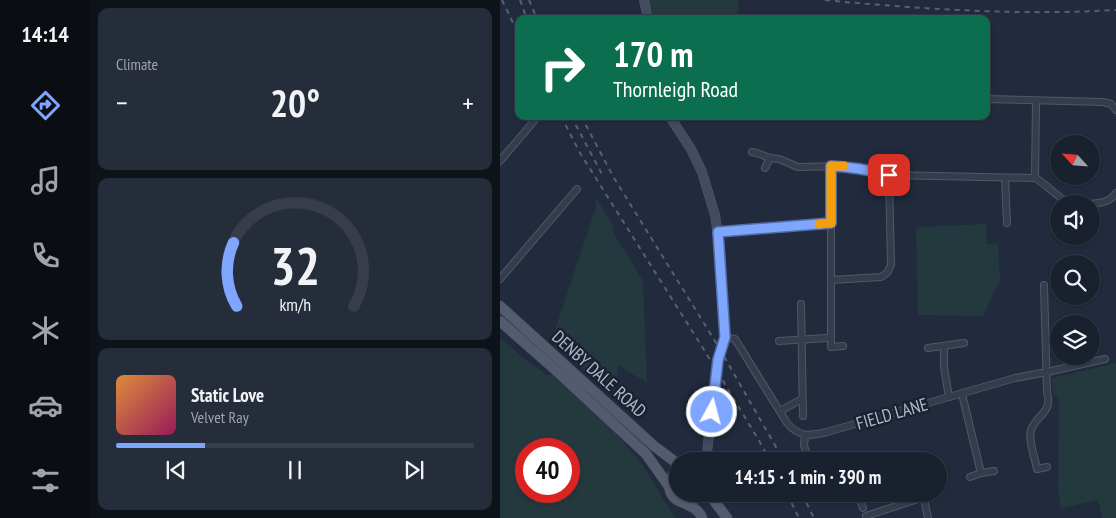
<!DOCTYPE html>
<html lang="en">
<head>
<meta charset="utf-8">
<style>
	body { margin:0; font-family:"PT Sans Narrow",sans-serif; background:#262d3a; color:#f1f3f6; height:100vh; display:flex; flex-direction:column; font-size:19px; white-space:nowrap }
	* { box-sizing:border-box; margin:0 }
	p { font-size:16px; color:#9fa3aa }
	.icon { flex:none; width:28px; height:28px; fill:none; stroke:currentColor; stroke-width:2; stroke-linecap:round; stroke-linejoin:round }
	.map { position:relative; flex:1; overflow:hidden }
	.side { display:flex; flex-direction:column; gap:8px; padding:8px; background:#0e1219; width:410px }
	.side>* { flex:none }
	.banner { position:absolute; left:15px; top:15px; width:475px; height:105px; border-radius:10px; box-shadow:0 1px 4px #0004,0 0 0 1px #373e4a; background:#0b6e4f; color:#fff; overflow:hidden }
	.needle { width:32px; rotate:296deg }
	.buttons { position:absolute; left:550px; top:135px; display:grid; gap:10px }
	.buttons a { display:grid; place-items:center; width:50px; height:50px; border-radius:50%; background:#19202e; box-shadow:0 1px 4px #0004,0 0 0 1px #373e4a; font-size:25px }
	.speed { position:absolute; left:15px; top:438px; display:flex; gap:10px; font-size:25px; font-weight:700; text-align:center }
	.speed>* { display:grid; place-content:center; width:65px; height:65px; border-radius:50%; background:#19202e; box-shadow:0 1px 4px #0004,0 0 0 1px #373e4a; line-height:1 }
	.speed .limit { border:8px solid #d22; background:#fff; color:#111 }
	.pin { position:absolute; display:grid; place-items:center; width:42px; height:42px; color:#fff; margin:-21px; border-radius:10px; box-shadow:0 2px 8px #0006 }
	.me { position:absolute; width:55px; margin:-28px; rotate:7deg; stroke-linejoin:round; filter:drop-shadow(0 0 4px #0008) }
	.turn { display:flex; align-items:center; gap:18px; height:105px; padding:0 15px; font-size:22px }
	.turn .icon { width:65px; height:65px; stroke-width:2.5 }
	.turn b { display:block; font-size:35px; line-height:42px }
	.big { font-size:38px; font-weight:700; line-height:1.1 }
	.side .tile { flex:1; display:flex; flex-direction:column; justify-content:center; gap:8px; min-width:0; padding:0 18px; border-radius:10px; background:#262d3a }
	.side .dial { align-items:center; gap:0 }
	.dial svg { height:130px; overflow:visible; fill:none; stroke:#373e4a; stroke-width:7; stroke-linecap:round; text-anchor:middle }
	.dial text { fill:#f1f3f6; stroke:none }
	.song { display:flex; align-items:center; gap:15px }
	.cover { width:60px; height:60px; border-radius:8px; background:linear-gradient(135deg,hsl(30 70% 55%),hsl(330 70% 35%)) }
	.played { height:5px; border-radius:2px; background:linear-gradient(90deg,#7fa6ff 25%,#373e4a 25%) }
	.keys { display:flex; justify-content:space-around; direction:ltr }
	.heat { display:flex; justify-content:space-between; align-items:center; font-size:28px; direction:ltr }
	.trip { position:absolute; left:169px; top:452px; width:278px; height:50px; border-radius:25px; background:#19202e; box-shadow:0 1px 4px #0004,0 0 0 1px #373e4a; font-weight:700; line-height:50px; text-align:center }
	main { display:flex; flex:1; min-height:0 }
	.tab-bar { display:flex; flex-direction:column; width:90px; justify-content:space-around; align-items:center; background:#0a0d12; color:#9fa3aa }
	.tab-bar .icon { width:35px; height:35px }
	.tab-bar .active { color:#7fa6ff }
	.tab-bar b { font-size:22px; color:#f1f3f6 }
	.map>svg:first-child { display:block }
</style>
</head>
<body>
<main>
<nav class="tab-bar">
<b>14:14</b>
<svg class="icon active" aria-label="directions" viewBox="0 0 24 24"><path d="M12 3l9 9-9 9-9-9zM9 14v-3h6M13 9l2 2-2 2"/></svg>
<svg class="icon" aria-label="music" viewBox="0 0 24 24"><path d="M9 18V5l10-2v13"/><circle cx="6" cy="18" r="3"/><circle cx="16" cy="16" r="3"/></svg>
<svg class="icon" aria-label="phone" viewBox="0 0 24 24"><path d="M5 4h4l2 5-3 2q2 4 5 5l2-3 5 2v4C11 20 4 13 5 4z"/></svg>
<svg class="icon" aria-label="climate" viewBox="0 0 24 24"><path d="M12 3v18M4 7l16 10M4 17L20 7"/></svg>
<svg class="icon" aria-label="car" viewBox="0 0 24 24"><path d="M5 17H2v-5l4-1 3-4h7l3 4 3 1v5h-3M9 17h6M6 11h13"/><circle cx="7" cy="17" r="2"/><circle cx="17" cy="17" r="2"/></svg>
<svg class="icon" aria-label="filters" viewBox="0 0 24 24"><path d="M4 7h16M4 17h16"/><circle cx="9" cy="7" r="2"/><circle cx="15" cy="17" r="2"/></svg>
</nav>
<section class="side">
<div class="tile"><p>Climate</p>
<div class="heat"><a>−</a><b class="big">20°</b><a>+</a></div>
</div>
<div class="tile dial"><svg viewBox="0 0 100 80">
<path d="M14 69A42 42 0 1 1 86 69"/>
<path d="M14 69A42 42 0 0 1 12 30" stroke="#7fa6ff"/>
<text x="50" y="56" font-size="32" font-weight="700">32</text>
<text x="50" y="72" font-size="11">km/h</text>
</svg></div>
<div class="tile">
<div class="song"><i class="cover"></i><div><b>Static Love</b><p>Velvet Ray</p></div></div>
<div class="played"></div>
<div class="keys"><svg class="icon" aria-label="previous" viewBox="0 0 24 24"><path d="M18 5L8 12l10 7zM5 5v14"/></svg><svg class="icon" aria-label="pause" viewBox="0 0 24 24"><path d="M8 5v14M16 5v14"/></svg><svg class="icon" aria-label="next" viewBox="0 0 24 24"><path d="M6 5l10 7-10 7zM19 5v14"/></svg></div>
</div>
</section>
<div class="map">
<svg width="616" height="518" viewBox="0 0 616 518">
	<rect width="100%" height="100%" fill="#212b3d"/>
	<g fill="#23393e" fill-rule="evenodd">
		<path d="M149,0H239L237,19H154Z"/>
		<path d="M96,198L113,225L114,234L143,281L147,383L118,365L115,397L51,342L96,207Z"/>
		<path d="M486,224L487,244L498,243L500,280L483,316L418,315L416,227Z"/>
		<path d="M0,338L21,356L47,375L60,374L118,428L115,433L143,465L163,499L176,518H0ZM26,449H69V491H26Z"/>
		<path d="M616,363V518H602L598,500L561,508L558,491L559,400L553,393L552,378Z"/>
	</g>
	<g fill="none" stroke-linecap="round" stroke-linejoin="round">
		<g stroke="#505868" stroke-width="8">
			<g id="street">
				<path d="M486,99L603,102L611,104L616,110"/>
				<path d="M252,152L257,153L270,158L279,159L298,167L344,166L372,171L389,175L535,178C548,185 557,198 571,204"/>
				<path d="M0,161L34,121"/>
				<path d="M331,166V347L343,346"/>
				<path d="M265,168L270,158"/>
				<path d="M505,178L507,223"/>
				<path d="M535,178L536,101"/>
				<path d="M588,204C599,203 610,203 616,193"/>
				<path d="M218,232L331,223"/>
				<path d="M0,279L77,189"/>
				<path d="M331,280L381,277L387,273L391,265L389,175"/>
				<path d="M544,285L547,392C553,413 537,414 531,430C528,440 535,458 537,469L547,467"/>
				<path d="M301,304L303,416"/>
				<path d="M225,337L235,339L287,423C300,438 310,436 327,432L515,378L547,372L605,359"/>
				<path d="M279,341L327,338"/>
				<path d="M444,346V367L449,397"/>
				<path d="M428,348L464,343"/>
				<path d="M462,394L481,473"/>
				<path d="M280,411L302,399"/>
				<path d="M305,435L304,446L310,461"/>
				<path d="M470,477L481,473L494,471"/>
				<path d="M358,494L363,508"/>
				<path d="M423,494L428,518"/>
				<path d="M366,518V516L424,497"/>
			</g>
		</g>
		<g stroke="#505868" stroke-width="10">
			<g id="secondary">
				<path d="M144,0L148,19"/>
				<path d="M170,116L174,123L191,149L202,172L215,215L220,249L225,337L218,360L216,374L206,461"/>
			</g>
		</g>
		<g stroke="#3e4656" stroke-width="11">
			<g id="primary">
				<path d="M0,306L154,446L178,464"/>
				<path d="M0,321L60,374L146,454L168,485"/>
				<path d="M178,470C167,478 166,492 177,500C183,503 190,505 195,509C198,511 201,515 202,518"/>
				<path d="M209,494L227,518"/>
				<path d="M183,502C190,502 196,500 200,494"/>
			</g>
		</g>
		<use href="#street" stroke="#353d4d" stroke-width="6"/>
		<use href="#secondary" stroke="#434b61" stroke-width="9"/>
		<use href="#primary" stroke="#535c6e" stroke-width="10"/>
		<g stroke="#566175" stroke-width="2" stroke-dasharray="5 5" stroke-linecap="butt">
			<path d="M2,0L19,35"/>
			<path d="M20,0L27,19"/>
			<path d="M29,0L37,19"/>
			<path d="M325,0C353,3 381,5 409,7C478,12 547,14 616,10"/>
			<path d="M61,116L80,153L211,361L261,444L270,461"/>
			<path d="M71,116L103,176"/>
			<path d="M81,116L114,178L218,346L284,461"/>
			<path d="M287,494L299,518"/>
			<path d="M302,494L314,518"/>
		</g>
	</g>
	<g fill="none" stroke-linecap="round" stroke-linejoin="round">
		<g stroke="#536ca6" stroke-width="12">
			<path id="route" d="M212,412L218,360L225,337L218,232L331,223V166C351,167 370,170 389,175"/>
		</g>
		<use href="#route" stroke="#7fa6ff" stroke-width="9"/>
		<path stroke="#f59e0b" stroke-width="9" d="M319,224L331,223V166H344"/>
	</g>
	<g text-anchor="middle" stroke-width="5" stroke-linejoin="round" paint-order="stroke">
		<g font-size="18" fill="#b0b8c9" stroke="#1a2232">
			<text transform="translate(99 374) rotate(42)" y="6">DENBY DALE ROAD</text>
			<text transform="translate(392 414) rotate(-16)" y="6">FIELD LANE</text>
		</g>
	</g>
</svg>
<div class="buttons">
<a><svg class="needle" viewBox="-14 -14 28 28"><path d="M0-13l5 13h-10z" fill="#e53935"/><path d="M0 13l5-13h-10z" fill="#9fa3aa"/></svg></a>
<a><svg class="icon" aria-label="sound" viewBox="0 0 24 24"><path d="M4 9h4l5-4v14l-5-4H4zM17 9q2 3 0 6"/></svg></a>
<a><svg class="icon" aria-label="search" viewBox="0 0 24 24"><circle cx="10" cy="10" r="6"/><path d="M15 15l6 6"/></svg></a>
<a><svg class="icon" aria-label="layers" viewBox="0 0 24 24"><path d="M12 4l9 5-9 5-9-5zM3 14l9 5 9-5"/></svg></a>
</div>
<div class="speed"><div class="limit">40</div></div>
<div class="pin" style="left:389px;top:175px;background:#d93025"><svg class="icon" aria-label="arrive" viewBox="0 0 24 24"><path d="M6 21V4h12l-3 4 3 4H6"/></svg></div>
<svg class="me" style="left:212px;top:412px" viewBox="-20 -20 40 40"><circle r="17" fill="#7fa6ff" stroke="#fff" stroke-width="3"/><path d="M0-11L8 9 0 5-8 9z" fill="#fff"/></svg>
<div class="trip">14:15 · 1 min · 390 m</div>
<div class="banner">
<div class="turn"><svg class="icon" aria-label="right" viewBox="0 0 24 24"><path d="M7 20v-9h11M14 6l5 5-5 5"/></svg><div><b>170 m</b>Thornleigh Road</div></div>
</div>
</div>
</main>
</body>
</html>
